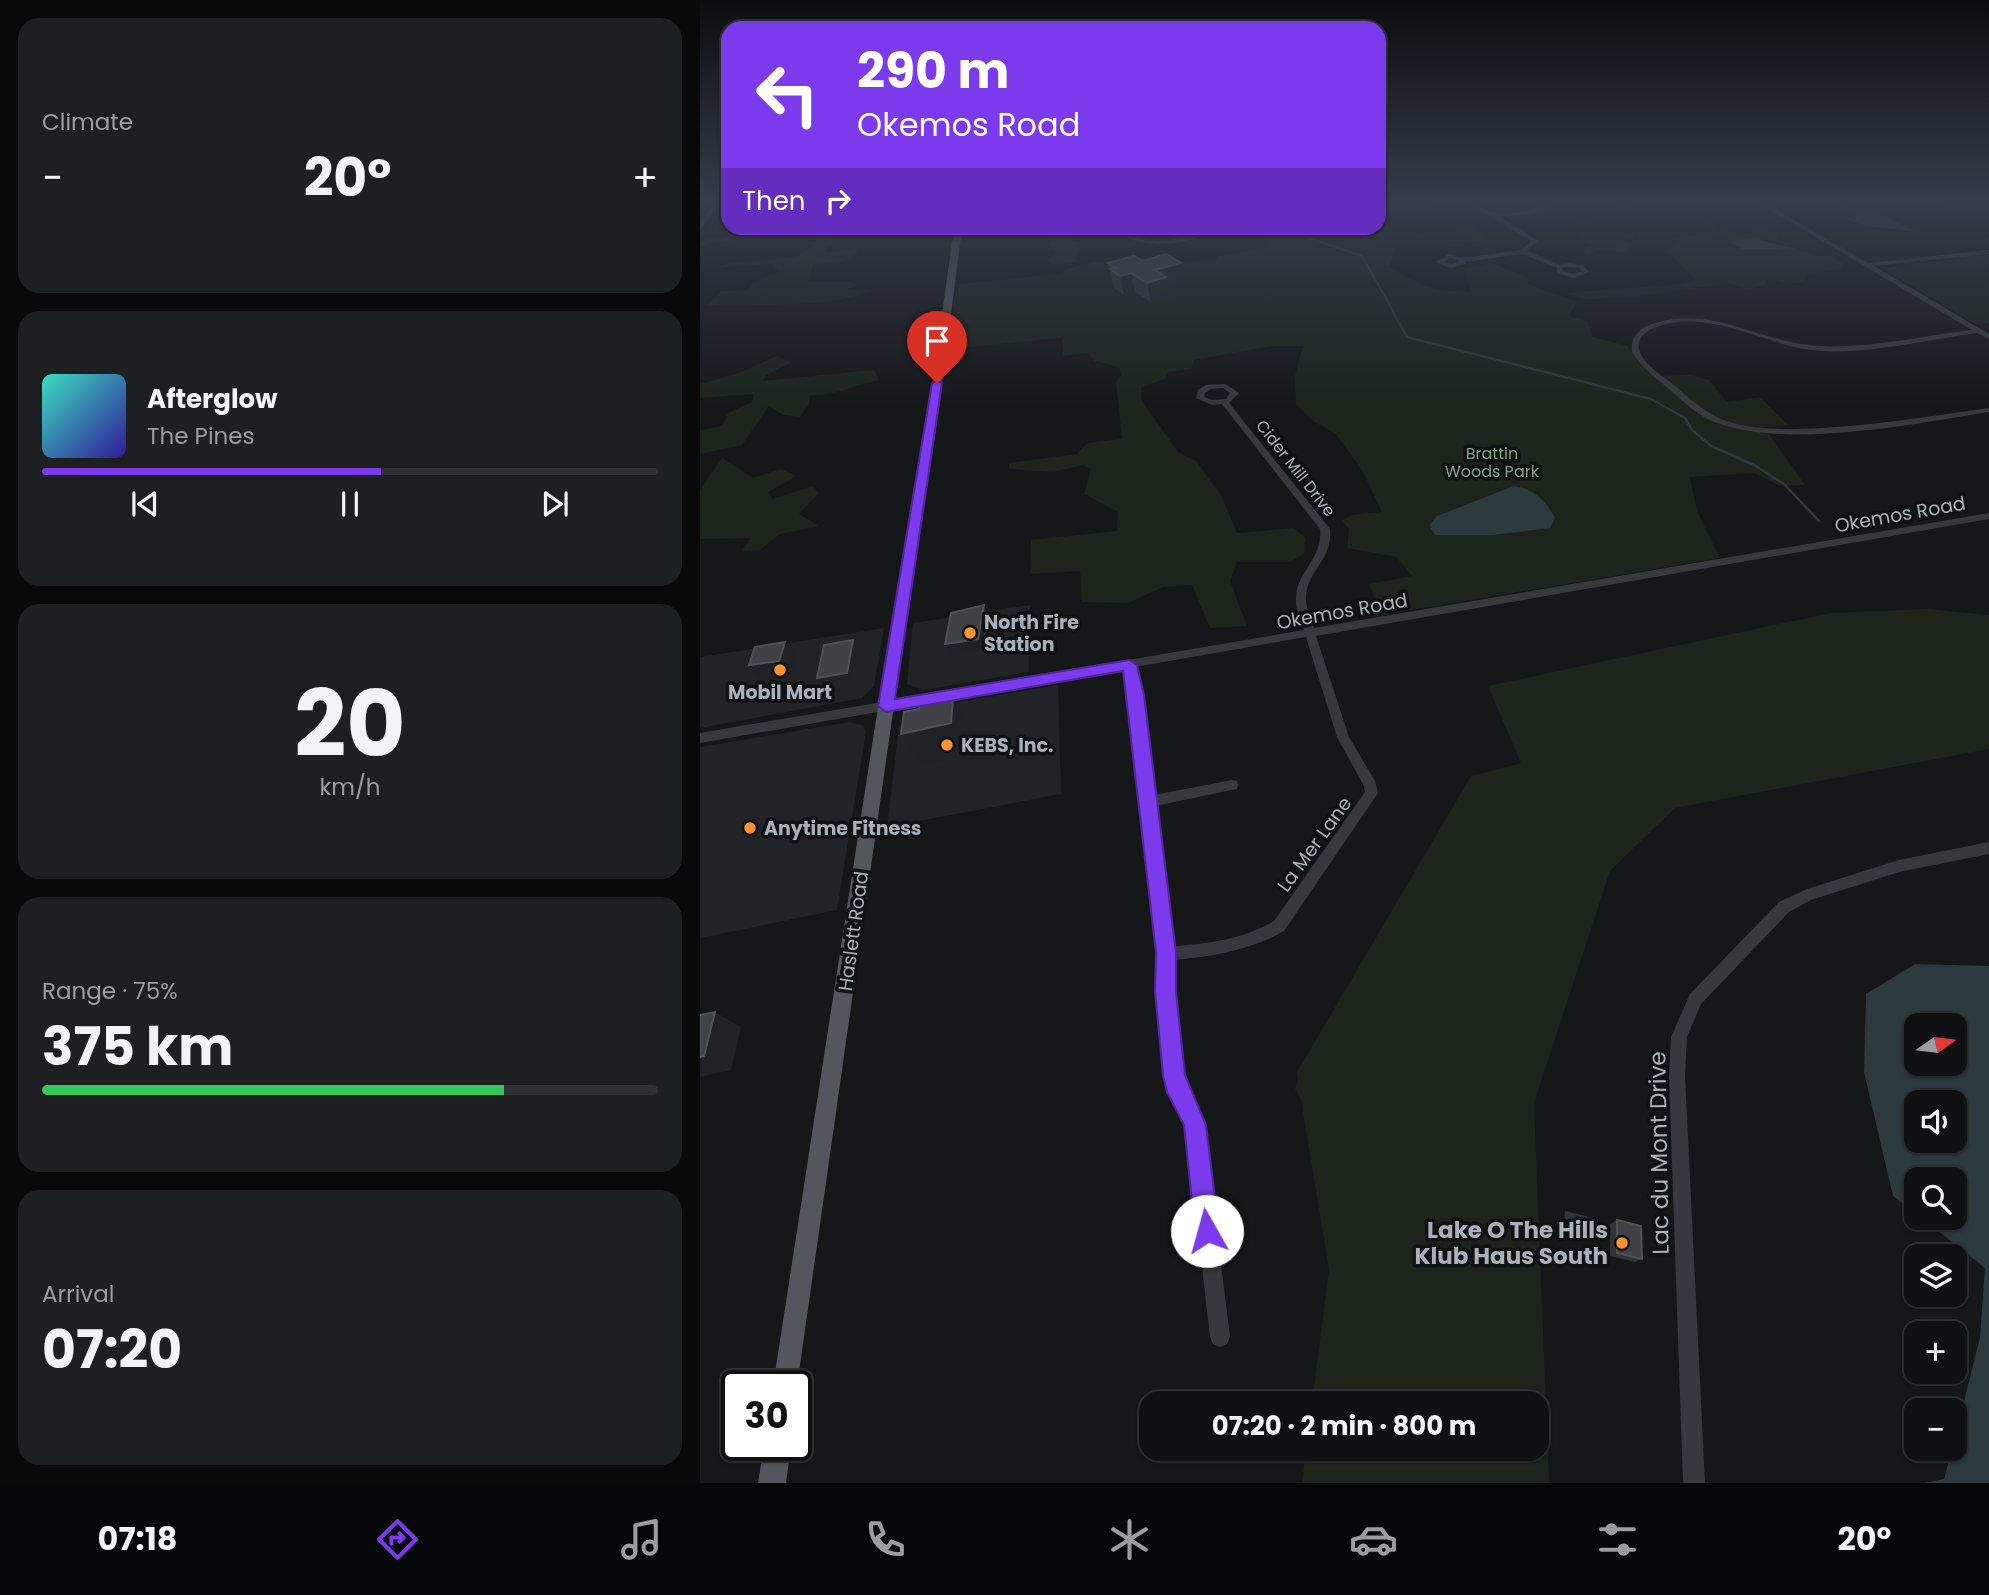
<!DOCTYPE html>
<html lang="en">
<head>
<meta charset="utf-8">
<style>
	body { margin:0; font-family:Poppins,sans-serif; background:#1e1f21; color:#f1f3f6; height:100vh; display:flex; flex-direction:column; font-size:26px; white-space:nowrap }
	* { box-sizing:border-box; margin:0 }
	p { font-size:23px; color:#9c9da0 }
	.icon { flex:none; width:38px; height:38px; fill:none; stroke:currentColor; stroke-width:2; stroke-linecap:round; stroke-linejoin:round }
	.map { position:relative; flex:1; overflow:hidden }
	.sheet { display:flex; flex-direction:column; gap:18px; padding:18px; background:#09090a; width:700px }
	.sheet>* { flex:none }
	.top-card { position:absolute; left:21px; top:21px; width:665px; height:214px; border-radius:21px; box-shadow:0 2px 5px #0004,0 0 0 2px #303133; background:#7c3aed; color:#fff; overflow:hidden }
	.needle { width:46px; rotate:76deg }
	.controls { position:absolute; left:1204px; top:1013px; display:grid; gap:14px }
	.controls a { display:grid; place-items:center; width:63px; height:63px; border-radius:14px; background:#101113; box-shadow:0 2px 5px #0004,0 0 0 2px #303133; font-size:35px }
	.speed { position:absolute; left:21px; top:1370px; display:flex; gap:14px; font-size:35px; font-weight:700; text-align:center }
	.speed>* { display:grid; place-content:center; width:91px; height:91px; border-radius:50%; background:#101113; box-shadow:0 2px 5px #0004,0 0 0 2px #303133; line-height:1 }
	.speed .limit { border:4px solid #111; border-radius:10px; background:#fff; color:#111 }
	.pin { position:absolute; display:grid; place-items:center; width:60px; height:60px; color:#fff; margin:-72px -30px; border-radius:50% 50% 50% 0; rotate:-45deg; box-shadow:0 0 7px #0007 }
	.pin .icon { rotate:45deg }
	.me { position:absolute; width:77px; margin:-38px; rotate:353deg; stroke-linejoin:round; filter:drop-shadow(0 0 5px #0008) }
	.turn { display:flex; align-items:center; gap:24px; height:147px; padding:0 21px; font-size:32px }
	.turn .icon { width:91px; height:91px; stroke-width:2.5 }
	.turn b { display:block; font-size:49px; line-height:60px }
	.then { display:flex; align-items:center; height:66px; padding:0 21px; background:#0003; gap:14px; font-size:26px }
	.big { font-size:52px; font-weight:700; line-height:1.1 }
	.sheet .tile { flex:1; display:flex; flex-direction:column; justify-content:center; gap:10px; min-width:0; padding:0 24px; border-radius:21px; background:#1e1f21 }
	.sheet .dial { align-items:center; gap:0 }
	.dial b { font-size:91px; line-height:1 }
	.song { display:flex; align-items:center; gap:21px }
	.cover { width:84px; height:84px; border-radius:10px; background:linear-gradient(135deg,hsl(170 70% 55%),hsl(250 70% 35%)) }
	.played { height:7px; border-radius:4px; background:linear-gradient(90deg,#7c3aed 55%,#303133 55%) }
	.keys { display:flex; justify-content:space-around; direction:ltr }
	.heat { display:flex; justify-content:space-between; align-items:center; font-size:38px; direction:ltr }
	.charge { height:10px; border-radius:5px; background:linear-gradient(90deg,#34c759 75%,#303133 0) }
	.trip { position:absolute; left:439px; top:1391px; width:410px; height:70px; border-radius:21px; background:#101113; box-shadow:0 2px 5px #0004,0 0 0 2px #303133; font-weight:700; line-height:70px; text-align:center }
	.tab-bar { display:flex; height:112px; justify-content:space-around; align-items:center; background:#060708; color:#9c9da0 }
	.tab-bar .icon { width:49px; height:49px }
	.tab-bar .current { color:#7c3aed }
	.tab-bar b { font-size:32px; color:#f1f3f6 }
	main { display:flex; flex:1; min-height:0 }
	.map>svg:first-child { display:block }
</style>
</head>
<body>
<main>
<section class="sheet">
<div class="tile"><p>Climate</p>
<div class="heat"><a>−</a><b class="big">20°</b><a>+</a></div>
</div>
<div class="tile">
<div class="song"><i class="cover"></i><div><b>Afterglow</b><p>The Pines</p></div></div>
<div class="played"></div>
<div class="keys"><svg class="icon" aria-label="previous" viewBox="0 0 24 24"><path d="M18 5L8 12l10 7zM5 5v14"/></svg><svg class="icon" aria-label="pause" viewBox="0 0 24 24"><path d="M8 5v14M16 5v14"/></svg><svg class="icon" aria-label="next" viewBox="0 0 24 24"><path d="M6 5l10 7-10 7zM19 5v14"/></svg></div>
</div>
<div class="tile dial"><b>20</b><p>km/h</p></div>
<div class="tile"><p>Range · 75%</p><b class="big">375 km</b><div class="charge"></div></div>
<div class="tile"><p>Arrival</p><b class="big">07:20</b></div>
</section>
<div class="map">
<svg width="1289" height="1483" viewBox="0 0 1289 1483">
	<rect width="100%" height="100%" fill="#161719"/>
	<g fill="#222326">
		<path d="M330,605L329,672L223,690L207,684L213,623Z"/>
		<path d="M184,628L174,686L162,698L0,728V657Z"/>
		<path d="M358,685L361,794L187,827L199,727L206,716L219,709Z"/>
		<path d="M149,722L163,725L166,731L137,910L0,938V747Z"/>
	</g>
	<g fill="#1c241c">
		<path d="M679,199L733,205L761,228L773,227L785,240C754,251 695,217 690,267C714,284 741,294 771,291L764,269L791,263L829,278L828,284L877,302L869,316L888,321L892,337L928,346L937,361L954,376L991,375L1009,380L1027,402L1060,397L1089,426L1064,427L1105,485L1080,486L1054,473L990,477L997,511L1020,558L681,615L669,584L712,576L696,557L647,548L649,529L642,521L651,515L682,512L662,470L635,433L614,422L596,404L595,376L603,346H572L494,360L491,369L469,372L464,379L441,388L442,401L478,452L496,461L522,497L537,533L594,528L605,538L604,554L590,562H537L530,581L547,626L510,628L492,585L463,587L428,603L382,602L380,571L330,574L331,540L417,531L418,512L384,494L391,469L383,465L353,472L309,469V463L377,454L387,443L422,439L416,382L421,375L419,367L395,361L387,353L363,356L362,338L248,349L257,284L361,274L366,269L396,261L417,265L518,260L519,256L562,249L570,244L558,238L562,235L533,231L532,228H679Z"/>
		<path d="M932,199H974L948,203L961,211L999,206L1003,210L998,215L1018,222L1014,228L1035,234L1063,230L1080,234L1076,238L1091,244L1085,247L1066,239H1047L1062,250H1098L1117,256L1131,255L1145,265L1141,269L1106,274L1104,282L1088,284L1067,279L1065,285L1048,289L1029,283L935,297L885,299L865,293L982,284L996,279L965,251L982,238L1008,233C994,228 982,235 968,233C956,231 946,227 933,227L935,237L916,240L932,244L927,253L899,250L886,255L884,247L893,246L864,225L913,212L915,204Z"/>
		<path d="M1145,199H1225L1287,205L1289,199V234L1268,229L1219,232L1180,215H1147L1136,205Z"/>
		<path d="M13,225L138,228L136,239L128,244L126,253L159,249C147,266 132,262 113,264L109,281L155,282L157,286L146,290H173C124,310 61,303 7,305L21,291L48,290L53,282L79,272L71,264L16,268L24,264L96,257L115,246L120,231L107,229L100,235L8,243L0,247L2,241L43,234H0Z"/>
		<path d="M356,228H372L371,239L381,247L376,255L377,262L352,265L348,261L356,252L349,245L347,236Z"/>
		<path d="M1289,254V323L1277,325L1182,268Z"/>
		<path d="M77,356L91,362L66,375L63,381L174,370L179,380C155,385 135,396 111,395L108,406L100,417L83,415L69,406L42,445L0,454V430L22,426L28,413L52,402L54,394L0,398V384L36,374Z"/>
		<path d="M22,458L53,478L81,469L97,476L68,492L73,499L113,486L119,493L99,514L119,526L80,534L60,550L42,551L51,538L0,539V490Z"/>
		<path d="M1228,609L1289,615V749L975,808L910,871L834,1103L849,1483H602L606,1449H836V1404L612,1403L629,1269L601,1100L595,1088L598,1082L597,1072L771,776L821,763L788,686L1131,613Z"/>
	</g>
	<g fill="#2c393d" fill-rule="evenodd">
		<path d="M1162,213L1180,215L1219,232L1166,226L1144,218Z"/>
		<path d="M1055,238L1098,250L1043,249L1027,241Z"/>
		<path d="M814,486C835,490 844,499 855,518L850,528L793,535H735L729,526L737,516Z"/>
		<path d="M1215,964L1289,966V1483H1224L1244,1479L1252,1449H1255V1437L1280,1337L1285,1268L1222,1218H1255V1180H1216V1214L1193,1196L1164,1072L1166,994ZM1216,1026H1255V1064H1216ZM1255,1102V1141H1216V1102Z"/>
		<path d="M865,1211L898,1219V1235L864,1226Z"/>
	</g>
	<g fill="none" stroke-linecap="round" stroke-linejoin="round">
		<path stroke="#2c393d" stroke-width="2" d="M589,228L597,234L662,256L693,311"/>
		<path stroke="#2c393d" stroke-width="2.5" d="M692,310L707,337L951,399L985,418L992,430L1011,446L1054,465L1084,484L1119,521"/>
		<g fill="#37393e" fill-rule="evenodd">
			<path d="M17,199H23L0,230V224Z"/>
			<path d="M759,199C773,198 782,211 795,213C811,215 842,211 853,199H859C845,216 819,215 799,216L837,240V242L827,251L860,265L867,263L883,265L889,272L874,278L857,273V268L822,254L765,262V264L751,268L737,263V261L749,254L763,258L821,250L831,241ZM750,258L759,260V262L751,264L744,262ZM867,267L879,268L882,271L874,274L862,271L863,268Z"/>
			<path d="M1052,199H1058L1168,263L1289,250V254L1174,266L1289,334V339L1277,333C1226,340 1172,354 1120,351C1064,347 1010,306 954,328C944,332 935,341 940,352C945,366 963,376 974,385C988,397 1003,411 1021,419C1043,428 1070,429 1094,429C1160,428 1224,417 1289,408V412C1214,424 1089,449 1017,423C999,417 984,402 969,389C956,378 941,368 932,352C930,338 939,328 952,324C1015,303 1062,345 1123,346C1173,348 1222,336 1272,330Z"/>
			<path d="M412,228H418C438,243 465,243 489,236C498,233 507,227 516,228C488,247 438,252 412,228Z"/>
			<path d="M525,384L539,393L529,403L630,529C633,559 608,570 606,596C605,607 611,618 614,628L1289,513V519L616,636L649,737L675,781L678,793L584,931C551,950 511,957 473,960L475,1023L479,1060L486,1091L504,1125L530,1337L527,1344L520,1347L513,1344L510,1337L486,1125L470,1091L462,1060L458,1004L459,953L430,695L424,669L0,743V733L604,630C600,620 595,608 596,597C597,571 623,559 620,529L522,404L512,405L496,398L498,390L506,385ZM523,388L530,393L526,399L513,400L504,397L505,393L511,389ZM606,637L637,737L664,786L665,792L574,921C544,939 507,944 473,946L455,806L532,790L537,789L538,785L537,781L532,780L454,795L442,695L435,667Z"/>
			<path d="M1289,842V854L1199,872L1111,900L1089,912L1001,1004L987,1037L985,1076L1005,1483H983L969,1076L971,1037L990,994L1079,902L1107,889L1199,860Z"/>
		</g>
		<g fill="#53575d" fill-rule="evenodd">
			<path d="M254,228H262L239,408L191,726L96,1393V1386H73L175,726L229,408Z"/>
			<path d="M64,1446H91L86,1483H58Z"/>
		</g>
	</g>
	<g fill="#323337">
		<path d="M443,261L483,282L467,286L469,296L451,302L435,292L424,295L414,288L408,263Z"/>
		<path d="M917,1220L942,1259L935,1262L910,1256V1224Z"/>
	</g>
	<g fill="#212225">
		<path d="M481,263L483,282L467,286L469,296L451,302L447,283L455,270Z"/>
		<path d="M431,273L435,292L424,295L420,276Z"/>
		<path d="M284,605L289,616L283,650L251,655L245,644Z"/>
		<path d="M153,640L156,645L150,678L121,683L117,678Z"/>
		<path d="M85,642L97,658L92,677L62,681L49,665Z"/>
		<path d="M253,699L271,731L270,754L222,765L201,734Z"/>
		<path d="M15,1012L41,1027L31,1070L0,1077V1057Z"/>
	</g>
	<g fill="#3f4145" stroke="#4f5257" stroke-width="2">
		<path d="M466,254L481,263L455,270L466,277L447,283L431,273L420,276L410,269L416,268L408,263L434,256L443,261Z"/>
		<path d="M284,605L278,639L245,644L251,613Z"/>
		<path d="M153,640L147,673L117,678L124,645Z"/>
		<path d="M85,642L79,661L49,665L55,647Z"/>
		<path d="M253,699L251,723L201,734L204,712L219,709V705Z"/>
		<path d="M15,1012L4,1056L0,1057V1015Z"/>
		<path d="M917,1220L941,1226L942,1259L917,1253Z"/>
	</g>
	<linearGradient id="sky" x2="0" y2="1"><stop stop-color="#0c0d0e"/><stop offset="0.49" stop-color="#363c49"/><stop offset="1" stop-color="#363c49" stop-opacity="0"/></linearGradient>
	<rect width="1289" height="406" fill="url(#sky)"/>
	<path fill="#7c3aed" stroke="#51269a" stroke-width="2" d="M237,380L242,383L195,699L429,660L437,665L444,695L476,953V992L485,1075L506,1125L519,1231L516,1239L507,1243L499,1239L495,1231L484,1125L467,1092L463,1075L455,992L456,953L423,671L186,712L178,706L232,383Z"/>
	<g fill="#fc922b" stroke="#111214" stroke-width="2.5">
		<circle cx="270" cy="633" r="7"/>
		<circle cx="80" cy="670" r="7"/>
		<circle cx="247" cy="745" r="7"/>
		<circle cx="50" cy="828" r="7"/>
		<circle cx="922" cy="1243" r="7"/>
	</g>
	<g text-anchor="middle" stroke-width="7" stroke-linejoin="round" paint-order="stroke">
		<g font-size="16" fill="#82a57e" stroke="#111214">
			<text x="792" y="459">Brattin<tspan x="792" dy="18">Woods Park</tspan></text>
		</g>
		<g font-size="16" fill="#a8b0b9" stroke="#111214">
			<text transform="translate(596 468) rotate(52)" y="6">Cider Mill Drive</text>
		</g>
		<g font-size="19" fill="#a8b0b9" stroke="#111214">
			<text transform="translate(1200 514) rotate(-10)" y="7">Okemos Road</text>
			<text transform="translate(642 611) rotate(-10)" y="7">Okemos Road</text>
			<text transform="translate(614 844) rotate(-54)" y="7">La Mer Lane</text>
			<text transform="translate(153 931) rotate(-82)" y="7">Haslett Road</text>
		</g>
		<g font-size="19" font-weight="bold" fill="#a8b0b9" stroke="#111214" text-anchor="start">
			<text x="284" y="629">North Fire<tspan x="284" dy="22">Station</tspan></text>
			<text x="80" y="699" text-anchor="middle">Mobil Mart</text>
			<text x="261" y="752">KEBS, Inc.</text>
			<text x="64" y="835">Anytime Fitness</text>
		</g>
		<g font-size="23" fill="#a8b0b9" stroke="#111214">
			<text transform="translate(959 1153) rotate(-91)" y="8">Lac du Mont Drive</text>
		</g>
		<g font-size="23" font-weight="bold" fill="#a8b0b9" stroke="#111214" text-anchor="end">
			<text x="908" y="1238">Lake O The Hills<tspan x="908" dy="26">Klub Haus South</tspan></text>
		</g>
	</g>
</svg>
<div class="controls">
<a><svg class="needle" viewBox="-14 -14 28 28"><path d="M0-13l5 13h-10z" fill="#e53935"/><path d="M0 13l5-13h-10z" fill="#9c9da0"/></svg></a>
<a><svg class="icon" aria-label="sound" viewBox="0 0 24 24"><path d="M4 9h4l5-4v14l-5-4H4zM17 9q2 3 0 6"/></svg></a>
<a><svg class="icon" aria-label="search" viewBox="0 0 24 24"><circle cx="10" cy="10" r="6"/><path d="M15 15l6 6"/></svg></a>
<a><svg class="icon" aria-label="layers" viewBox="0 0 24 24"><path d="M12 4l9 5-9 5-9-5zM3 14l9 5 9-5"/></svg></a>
<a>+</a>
<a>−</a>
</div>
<div class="speed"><div class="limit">30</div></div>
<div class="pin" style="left:237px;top:383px;background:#d93025"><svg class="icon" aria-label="arrive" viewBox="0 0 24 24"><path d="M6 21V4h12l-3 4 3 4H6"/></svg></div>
<svg class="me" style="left:507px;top:1231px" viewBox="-20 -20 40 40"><circle r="19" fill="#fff"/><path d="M0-13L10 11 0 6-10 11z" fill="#7c3aed"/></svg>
<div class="trip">07:20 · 2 min · 800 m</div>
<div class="top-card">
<div class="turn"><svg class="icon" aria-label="left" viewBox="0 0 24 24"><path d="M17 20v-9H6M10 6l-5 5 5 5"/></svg><div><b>290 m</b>Okemos Road</div></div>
<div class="then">Then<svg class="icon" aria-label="right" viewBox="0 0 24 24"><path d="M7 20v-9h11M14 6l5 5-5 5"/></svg></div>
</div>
</div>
</main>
<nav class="tab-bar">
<b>07:18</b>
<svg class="icon current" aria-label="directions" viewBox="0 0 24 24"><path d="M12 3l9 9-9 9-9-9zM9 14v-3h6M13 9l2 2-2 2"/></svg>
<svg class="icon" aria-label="music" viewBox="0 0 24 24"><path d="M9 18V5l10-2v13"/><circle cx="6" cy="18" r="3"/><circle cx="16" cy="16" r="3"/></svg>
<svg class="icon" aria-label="phone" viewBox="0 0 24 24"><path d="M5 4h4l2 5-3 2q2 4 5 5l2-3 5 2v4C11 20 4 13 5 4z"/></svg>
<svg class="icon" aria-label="climate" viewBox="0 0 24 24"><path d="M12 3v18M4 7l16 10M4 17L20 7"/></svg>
<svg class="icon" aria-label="car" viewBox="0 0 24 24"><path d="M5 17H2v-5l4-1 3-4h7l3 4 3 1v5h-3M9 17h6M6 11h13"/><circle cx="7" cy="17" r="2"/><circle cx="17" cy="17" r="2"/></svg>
<svg class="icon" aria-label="filters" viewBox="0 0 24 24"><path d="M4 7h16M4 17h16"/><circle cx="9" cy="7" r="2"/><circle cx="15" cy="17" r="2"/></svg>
<b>20°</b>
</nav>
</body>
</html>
